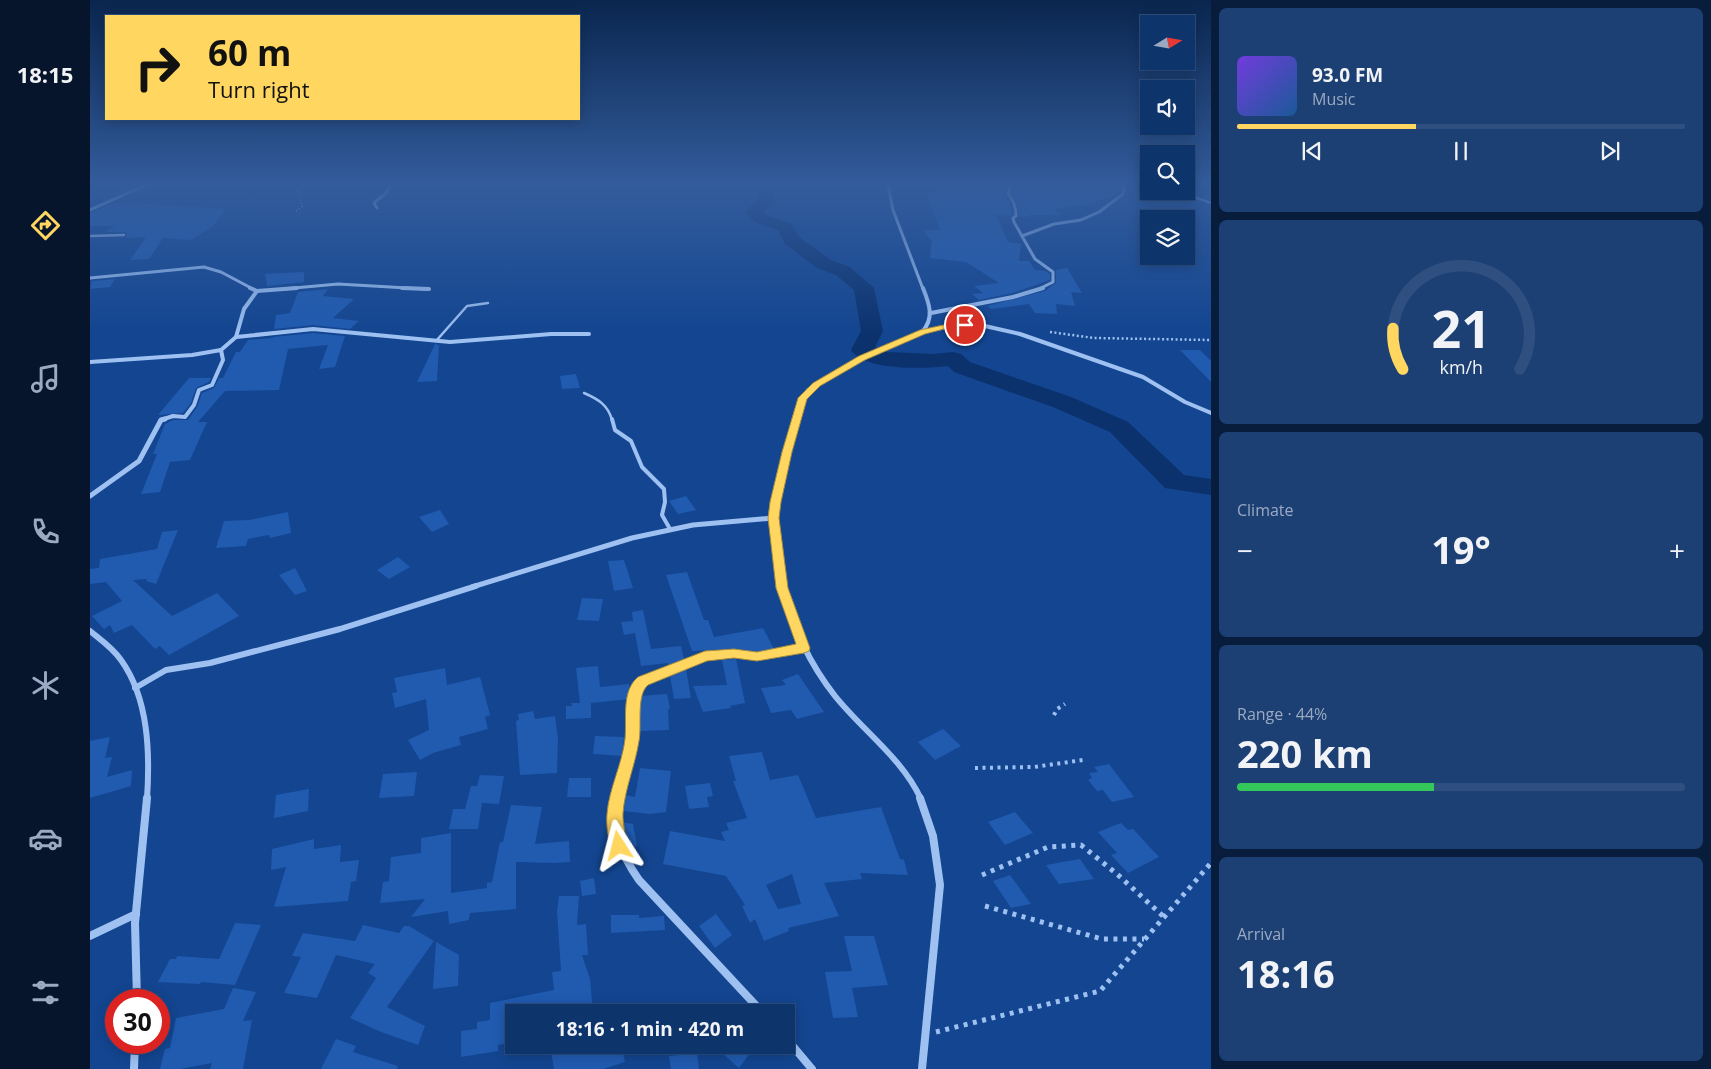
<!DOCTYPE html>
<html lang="en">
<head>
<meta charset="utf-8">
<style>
	body { margin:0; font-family:"Open Sans",sans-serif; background:#1c3f74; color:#f1f3f6; height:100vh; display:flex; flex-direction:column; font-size:19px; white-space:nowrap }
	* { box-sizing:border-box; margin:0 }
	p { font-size:16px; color:#9baac2 }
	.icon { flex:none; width:28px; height:28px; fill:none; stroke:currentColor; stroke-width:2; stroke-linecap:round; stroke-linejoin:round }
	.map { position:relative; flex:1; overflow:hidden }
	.sheet { display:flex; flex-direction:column; gap:8px; padding:8px; background:#081d3b; width:500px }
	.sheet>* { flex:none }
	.guide { position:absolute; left:15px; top:15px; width:475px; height:105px; border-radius:0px; box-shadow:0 2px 12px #0003,0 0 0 1px #2e4f7f; background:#ffd65f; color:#111; overflow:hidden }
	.needle { width:32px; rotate:79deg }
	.fabs { position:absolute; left:1050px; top:15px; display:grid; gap:10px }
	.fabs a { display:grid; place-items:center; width:55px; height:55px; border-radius:0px; background:#0e346c; box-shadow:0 2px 12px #0003,0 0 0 1px #2e4f7f; font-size:25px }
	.speed { position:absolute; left:15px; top:989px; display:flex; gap:10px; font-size:25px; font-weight:700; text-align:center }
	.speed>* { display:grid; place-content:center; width:65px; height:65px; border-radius:50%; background:#0e346c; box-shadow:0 2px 12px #0003,0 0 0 1px #2e4f7f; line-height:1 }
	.speed .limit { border:8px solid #d22; background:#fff; color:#111 }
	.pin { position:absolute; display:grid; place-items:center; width:42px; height:42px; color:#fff; margin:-21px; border:2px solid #fff; border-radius:50%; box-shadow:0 1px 5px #0007 }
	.me { position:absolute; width:55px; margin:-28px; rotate:351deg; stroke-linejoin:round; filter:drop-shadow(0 0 4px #0008) }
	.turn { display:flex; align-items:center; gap:18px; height:105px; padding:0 20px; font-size:22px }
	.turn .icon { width:65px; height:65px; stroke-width:2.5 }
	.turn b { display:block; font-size:35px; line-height:42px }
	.big { font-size:38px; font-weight:700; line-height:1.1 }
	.sheet .widget { flex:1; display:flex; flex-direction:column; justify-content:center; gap:8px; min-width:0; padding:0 18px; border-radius:8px; background:#1c3f74 }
	.sheet .dial { align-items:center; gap:0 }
	.dial svg { height:130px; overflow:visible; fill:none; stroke:#2e4f7f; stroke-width:7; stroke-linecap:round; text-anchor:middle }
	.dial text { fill:#f1f3f6; stroke:none }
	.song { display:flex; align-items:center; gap:15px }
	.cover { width:60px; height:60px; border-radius:8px; background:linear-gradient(135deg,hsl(260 70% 55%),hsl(210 70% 35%)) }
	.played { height:5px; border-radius:2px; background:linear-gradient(90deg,#ffd65f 40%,#2e4f7f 40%) }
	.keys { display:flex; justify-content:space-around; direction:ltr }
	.heat { display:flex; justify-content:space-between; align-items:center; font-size:28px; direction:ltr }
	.charge { height:8px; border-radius:4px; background:linear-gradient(90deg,#34c759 44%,#2e4f7f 0) }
	.trip { position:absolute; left:415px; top:1004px; width:290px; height:50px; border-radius:0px; background:#0e346c; box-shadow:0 2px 12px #0003,0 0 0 1px #2e4f7f; font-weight:700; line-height:50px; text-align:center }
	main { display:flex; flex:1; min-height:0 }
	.tabs { display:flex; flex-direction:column; width:90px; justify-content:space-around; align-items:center; background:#06152b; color:#9baac2 }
	.tabs .icon { width:35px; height:35px }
	.tabs .selected { color:#ffd65f }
	.tabs b { font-size:22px; color:#f1f3f6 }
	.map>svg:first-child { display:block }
</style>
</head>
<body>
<main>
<nav class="tabs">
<b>18:15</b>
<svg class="icon selected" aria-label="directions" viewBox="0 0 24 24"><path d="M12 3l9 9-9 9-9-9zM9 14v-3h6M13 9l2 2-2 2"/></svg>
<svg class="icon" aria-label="music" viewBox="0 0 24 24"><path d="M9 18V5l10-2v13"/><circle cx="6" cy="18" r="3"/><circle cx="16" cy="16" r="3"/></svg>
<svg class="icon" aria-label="phone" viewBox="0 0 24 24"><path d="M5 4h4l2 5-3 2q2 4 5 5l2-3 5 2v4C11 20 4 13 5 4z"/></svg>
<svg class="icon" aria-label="climate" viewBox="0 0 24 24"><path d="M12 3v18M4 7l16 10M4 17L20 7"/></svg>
<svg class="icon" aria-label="car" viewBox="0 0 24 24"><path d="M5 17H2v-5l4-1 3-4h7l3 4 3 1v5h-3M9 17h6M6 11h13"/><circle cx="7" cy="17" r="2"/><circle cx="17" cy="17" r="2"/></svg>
<svg class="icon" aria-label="filters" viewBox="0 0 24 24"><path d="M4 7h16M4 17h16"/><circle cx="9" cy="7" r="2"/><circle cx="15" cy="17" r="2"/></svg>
</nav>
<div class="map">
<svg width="1121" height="1069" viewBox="0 0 1121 1069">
	<rect width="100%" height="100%" fill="#134590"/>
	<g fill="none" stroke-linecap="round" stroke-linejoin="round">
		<path fill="#0b326d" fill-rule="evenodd" d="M665,185H681L685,201L673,212L678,216L701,223L709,237L741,260L760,267L784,288L793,331L785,347L797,352L844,354L863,352L871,354L880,362L981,397L1038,422L1094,475L1121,479V495L1075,488L1020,432L963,407L864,372L858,366C834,369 775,371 761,350L771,331L764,290L746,275L727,268L695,244L688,230C674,226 663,224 655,211L669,199Z"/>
	</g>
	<g fill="#205bb0" fill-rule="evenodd">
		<path d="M924,185H1031L1030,192L1025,196L1003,201L1007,203L964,209L970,215H939L940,217L929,216L927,203L922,193L923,191H927Z"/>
		<path d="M888,186H893L899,190H916L915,195L921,205L922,214L920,216L906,215L918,242L931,244L929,261H939L945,270L955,271L960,274V280L922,293L889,300L882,294L893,293L884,286L909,283L876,262L840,258L841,243H843L833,230H850L836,192L861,191L858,188Z"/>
		<path d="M25,203L58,204L136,209L123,226L101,240L73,238L59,259L40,260L56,237L36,238L37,234L35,232H16L25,226H0V213Z"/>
		<path d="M977,268L992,293L981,292L985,306L966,304L967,314L945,313L939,304L901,309L897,306L955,291L966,283V270Z"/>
		<path d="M214,272V282L177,286L175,274Z"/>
		<path d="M25,279L20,287L0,289L2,281Z"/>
		<path d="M238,289L233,296L264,299L243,318L269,321L260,329L223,325L184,329L186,315L200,313L208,292Z"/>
		<path d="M223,333L255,336L245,367L229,369L238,345L198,349L189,390L135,391L108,422H117L100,460L80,462L70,492L51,494L67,454H63L75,424L83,420H98L107,407L112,393L124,388L129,378H133L146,352H150L158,340L183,338V337Z"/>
		<path d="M345,344L349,345L347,381L327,382Z"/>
		<path d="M1090,350H1110L1121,361V382Z"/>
		<path d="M486,374L490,388L472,389L470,376Z"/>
		<path d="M99,378H121L119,382L106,388L101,403L93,413L68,415Z"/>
		<path d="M596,496L606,510L588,514L579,501Z"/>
		<path d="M350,510L359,524L342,532L329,517Z"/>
		<path d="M198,512L201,533L180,538L179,535L158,539L156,546L126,548L134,521L159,520Z"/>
		<path d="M88,530L66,584L56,581L57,579L43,580L82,616L127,593L149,616L79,655L70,646L65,649L42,625L24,633L20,625L14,629L2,616L32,601L16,582L0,584V569L9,568L10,559L67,549L72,532Z"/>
		<path d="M308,557L320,567L299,579L287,570Z"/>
		<path d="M534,560L543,588L524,591L518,561Z"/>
		<path d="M205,568L217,591L205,595L189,575Z"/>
		<path d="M597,572L614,620H618L624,637L673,628L684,649L667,652L644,649L602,651L576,575Z"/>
		<path d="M492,598L513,599L509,621L487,620Z"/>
		<path d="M553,610L561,649L591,646L594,659L578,665V663L551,666L545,633L534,635L531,622L543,621L542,612Z"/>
		<path d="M646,659L655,703L640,706L641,708L613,712L603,686L637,685L632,660Z"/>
		<path d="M508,666L510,687L539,684L540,699L501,703V718L476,719V706H482L481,703H490L486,668Z"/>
		<path d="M355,668L357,685L390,677L400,715L395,717L398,729L369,737L371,745L343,753L330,760L318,740L339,730L336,699L305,708L302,693L307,692L304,678Z"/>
		<path d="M596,669L601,698L584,699L580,676Z"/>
		<path d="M708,674L734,712L707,719L701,710L681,713L671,688L696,685L692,680Z"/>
		<path d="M577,694L580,708L578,709L579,730L550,731V696Z"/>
		<path d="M443,711L445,719L465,716L468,739L467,773L430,775L426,721L429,720L428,714Z"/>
		<path d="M853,729L871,746L845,760L828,742Z"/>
		<path d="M505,736L534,737L532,756L503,754Z"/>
		<path d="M20,737L15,758L22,757L17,777L42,770L41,786L0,798V741Z"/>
		<path d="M672,752L680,780L708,775L726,818L791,807L810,859L814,860L818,875L770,873L772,879L734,883L749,916L698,928L699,931L674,941L665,919L660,923L652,906L655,905L636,876L573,864L580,831L635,841L631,832L639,830L636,823L657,818L643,781H646L639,756ZM702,874L711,904L688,909L676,885Z"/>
		<path d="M1019,764L1044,797L1022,802L1013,790L1007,791L998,780L1002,778L999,773L1008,772L1004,767Z"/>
		<path d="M550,768L581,771L576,812L560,814L534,811L536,795L545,797Z"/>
		<path d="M327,772L324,796L289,798L293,774Z"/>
		<path d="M390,775L414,776L409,804L392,803L388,829H359L363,809H375L381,786H387Z"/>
		<path d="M479,778H501V797H477Z"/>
		<path d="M620,783L623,796L617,797L619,807L599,809L595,786Z"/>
		<path d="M219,789L218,811L184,818L186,795Z"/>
		<path d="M421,805L452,807L445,844L479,841L480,862L464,863L426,862V909L380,913L379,920L359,924L358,911L321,917L335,899L290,903L293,882L299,881L301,857L331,853V838L361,833V893L397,888V883L402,882L410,842H413Z"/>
		<path d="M925,812L943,833L915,845L898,822Z"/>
		<path d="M532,822L543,824L547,846L537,847L532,831Z"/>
		<path d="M1031,823L1038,830L1043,829L1069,857L1038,873L1021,855L1027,853L1008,832Z"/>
		<path d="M224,839V849L251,845L250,862L269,860L266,881L261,882L258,901L184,907L196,867L181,870L182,849Z"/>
		<path d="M990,859L1004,879L969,884L956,865Z"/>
		<path d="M920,875L941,904L921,908L903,881Z"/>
		<path d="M504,878L506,894L492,896L490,881Z"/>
		<path d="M469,896H489L487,925L496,924L498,955H492L500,979L503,1012H424V1042L408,1045V1051L371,1057V1031L387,1029V1022L400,1020V1003L464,990L462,972L471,971L467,912Z"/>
		<path d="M626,914L642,935L625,948L609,926Z"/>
		<path d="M521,915H549V918L574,916L575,930L521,933Z"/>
		<path d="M145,923L171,925L145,985L111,982L110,984L68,982L80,959H86L87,956L129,959Z"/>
		<path d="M273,925L309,933L314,926H319L344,941L297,1007L335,1026L328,1045L291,1032L260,1018L286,978L278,973L285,964L246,955L227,998L194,993L211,957L202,956L213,933L265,941Z"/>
		<path d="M754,936H784L798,985L762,988L768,1017L743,1018L735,972L762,971Z"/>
		<path d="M346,942L369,955L368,986L343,989Z"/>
		<path d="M143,988L166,992L153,1021L162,1020L153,1069H120L122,1063L90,1069H70L75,1049L80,1048L86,1018L134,1009Z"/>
		<path d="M246,1039L266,1046L263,1052L308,1066L307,1069H231Z"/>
		<path d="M460,1045H531L535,1062L513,1069H464Z"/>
		<path d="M623,1045H666L649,1068Z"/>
		<path d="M607,1053L609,1069H581L579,1056Z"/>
	</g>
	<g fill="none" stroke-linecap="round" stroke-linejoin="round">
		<path stroke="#9ec1f2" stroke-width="2" stroke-dasharray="1 2.5" stroke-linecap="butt" d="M206,211L213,206L207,191L214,185"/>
		<path stroke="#9ec1f2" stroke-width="2.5" stroke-dasharray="2 2.5" stroke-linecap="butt" d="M960,332L1004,338L1121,340"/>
		<g stroke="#9ec1f2" stroke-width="4" stroke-dasharray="3 4.5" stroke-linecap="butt">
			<path d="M964,715L967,709L975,704"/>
			<path d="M885,768L944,767L993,760"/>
		</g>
		<g stroke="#9ec1f2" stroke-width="5" stroke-dasharray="4 5.5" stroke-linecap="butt">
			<path d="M892,875L958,847L991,845L1027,874L1074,917"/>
			<path d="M895,906L1012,939H1054"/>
			<path d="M846,1032L1010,991L1121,863"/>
		</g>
		<g stroke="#9ec1f2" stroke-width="2.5">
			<path d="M1088,191L1121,203"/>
			<path d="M0,236L34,235"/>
			<path d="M346,341L377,306L398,303"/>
			<path d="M494,393C508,399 518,405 522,420"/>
		</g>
		<path stroke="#9ec1f2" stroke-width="4" d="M522,419L525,430L541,441L552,467L574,489L575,502L572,515L580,529"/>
		<g stroke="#9ec1f2" stroke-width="3">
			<path d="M798,185L803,210L833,289"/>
			<path d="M921,185L918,194C923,199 926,208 926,216L923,218L924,222L945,259L963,272V282L949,289"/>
			<path d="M287,208L284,203L296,193L300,185"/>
			<path d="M0,210L56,185"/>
			<path d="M932,236L964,224L991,220L1009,212L1033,194L1034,185"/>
			<path d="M0,278L114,267L131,272L163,289"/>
			<path d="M193,289L248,284L335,289"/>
		</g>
		<g stroke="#9ec1f2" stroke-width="4">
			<path d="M312,288L339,289"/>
			<path d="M167,291L207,288"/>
			<path d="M841,313L923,297L953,288"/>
			<path d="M833,332L859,326L875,325L895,326L930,334L1053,377L1095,402L1121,413"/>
			<path d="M146,337L223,329L360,342L461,334H499"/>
			<path d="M0,362L102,355L131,350"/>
			<path d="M71,420L83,416L95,417L104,405L109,390L122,385L133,360L131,350L146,337L154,309L167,291L160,288"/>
			<path d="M706,420L713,398L718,390L772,358L832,332C845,318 839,303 833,288"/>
		</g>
		<g stroke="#9ec1f2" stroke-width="5">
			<path d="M0,496L49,461L71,420L75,419"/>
			<path d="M382,587L542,538L603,525L684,518"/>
			<path d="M692,587C676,529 688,474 706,419"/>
		</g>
		<g stroke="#9ec1f2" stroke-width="6">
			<path d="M692,586C702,626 719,663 745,696C774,732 811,757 831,799"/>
			<path d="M0,631C11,640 23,648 31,660C59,699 60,754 57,799"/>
			<path d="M45,688L76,670L120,663L250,629L386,586"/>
			<path d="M526,799L543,730L545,693L553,681L615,656L644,654L667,657L714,648"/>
		</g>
		<g stroke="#9ec1f2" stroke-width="8">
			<path d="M527,798C521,831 531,854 549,880L672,1012"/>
			<path d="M830,798L843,836L850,885L832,1069"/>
			<path d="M0,936L46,914"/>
			<path d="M47,1000L45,923L57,798"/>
			<path d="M696,1038L722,1069"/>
			<path d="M44,1069L45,1042"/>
		</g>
	</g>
	<linearGradient id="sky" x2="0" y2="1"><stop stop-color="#0a264f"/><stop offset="0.55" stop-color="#335c9c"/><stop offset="1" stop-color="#335c9c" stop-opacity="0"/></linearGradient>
	<rect width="1121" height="335" fill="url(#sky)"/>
	<path fill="#ffd65f" stroke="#a68b3e" d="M858,324L875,323L879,325L875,328H858L835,334L775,360L730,386L717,399L702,452L691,502L689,518L698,588L720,648L719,651L714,653L667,661L644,658L617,661L558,685C546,695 552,726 549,741C545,766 535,788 533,813C532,826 539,841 534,852L529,854L523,852C518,840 516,826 517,814C519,788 532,765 535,739C537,719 531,691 548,677L615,651L644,649L667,652L706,644L686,588L678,518L680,502L692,452L708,398L723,383L769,356L830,330Z"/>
</svg>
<div class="fabs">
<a><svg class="needle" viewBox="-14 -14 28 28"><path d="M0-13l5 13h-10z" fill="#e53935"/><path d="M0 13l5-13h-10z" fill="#9baac2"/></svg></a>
<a><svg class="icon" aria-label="sound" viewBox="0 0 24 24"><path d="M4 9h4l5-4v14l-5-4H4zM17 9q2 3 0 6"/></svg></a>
<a><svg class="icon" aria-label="search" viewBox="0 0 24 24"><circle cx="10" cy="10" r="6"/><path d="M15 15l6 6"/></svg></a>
<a><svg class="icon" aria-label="layers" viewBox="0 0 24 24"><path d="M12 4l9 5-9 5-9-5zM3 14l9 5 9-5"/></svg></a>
</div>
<div class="speed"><div class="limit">30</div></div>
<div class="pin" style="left:875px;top:325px;background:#d93025"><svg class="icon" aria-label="arrive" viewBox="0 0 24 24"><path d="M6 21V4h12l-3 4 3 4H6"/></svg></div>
<svg class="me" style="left:529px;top:846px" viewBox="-20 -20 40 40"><path d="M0-17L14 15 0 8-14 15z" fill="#ffd65f" stroke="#fff" stroke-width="4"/></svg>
<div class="trip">18:16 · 1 min · 420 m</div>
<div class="guide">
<div class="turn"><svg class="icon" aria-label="right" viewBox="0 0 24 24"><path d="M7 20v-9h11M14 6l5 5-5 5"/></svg><div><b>60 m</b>Turn right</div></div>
</div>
</div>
<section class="sheet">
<div class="widget">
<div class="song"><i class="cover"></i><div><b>93.0 FM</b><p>Music</p></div></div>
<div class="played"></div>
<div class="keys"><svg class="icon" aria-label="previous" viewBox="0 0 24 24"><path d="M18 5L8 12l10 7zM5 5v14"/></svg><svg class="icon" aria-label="pause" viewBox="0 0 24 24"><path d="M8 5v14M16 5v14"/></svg><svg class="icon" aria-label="next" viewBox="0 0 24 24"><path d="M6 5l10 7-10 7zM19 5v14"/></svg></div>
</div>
<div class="widget dial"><svg viewBox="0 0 100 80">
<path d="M14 69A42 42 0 1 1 86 69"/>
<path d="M14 69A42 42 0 0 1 8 44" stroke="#ffd65f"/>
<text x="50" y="56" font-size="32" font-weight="700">21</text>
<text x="50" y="72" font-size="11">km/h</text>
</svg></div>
<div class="widget"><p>Climate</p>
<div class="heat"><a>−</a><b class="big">19°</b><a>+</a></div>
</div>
<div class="widget"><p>Range · 44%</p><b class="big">220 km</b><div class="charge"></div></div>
<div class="widget"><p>Arrival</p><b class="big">18:16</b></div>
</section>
</main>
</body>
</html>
